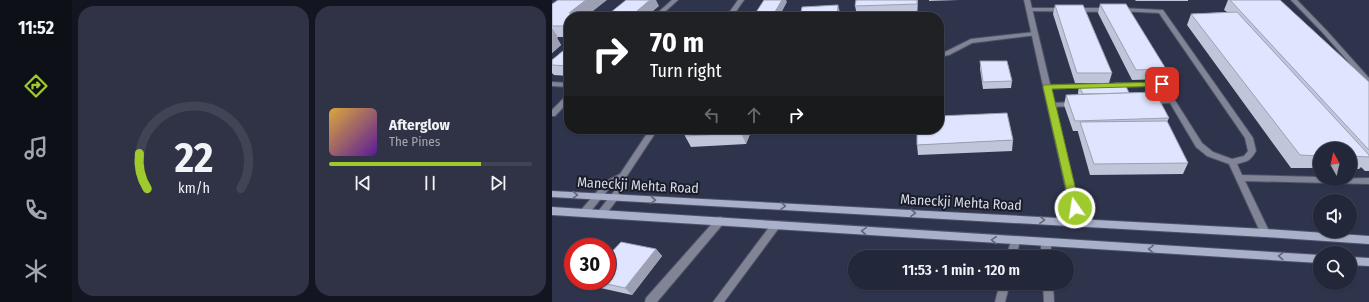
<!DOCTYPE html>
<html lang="en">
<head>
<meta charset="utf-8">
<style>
	body { margin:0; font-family:"Fira Sans Condensed",sans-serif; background:#2f3345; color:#f1f3f6; height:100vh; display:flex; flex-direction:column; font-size:15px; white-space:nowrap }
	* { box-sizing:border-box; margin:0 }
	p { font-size:13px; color:#a3a5af }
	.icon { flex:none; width:22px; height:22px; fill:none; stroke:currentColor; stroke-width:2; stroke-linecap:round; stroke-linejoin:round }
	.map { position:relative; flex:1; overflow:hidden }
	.details { display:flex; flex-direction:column; gap:6px; padding:6px; background:#131520; width:480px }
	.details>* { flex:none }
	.banner { position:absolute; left:12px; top:12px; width:380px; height:122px; border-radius:16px; box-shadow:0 1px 3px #0004,0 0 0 1px #404454; background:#202124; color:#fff; overflow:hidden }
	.needle { width:26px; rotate:352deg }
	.buttons { position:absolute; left:761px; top:142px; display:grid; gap:8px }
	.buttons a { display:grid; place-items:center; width:44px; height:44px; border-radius:50%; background:#23273a; box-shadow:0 1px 3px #0004,0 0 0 1px #404454; font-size:20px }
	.speed { position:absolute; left:12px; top:238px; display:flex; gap:8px; font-size:20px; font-weight:700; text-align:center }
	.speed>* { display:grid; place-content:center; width:52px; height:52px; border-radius:50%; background:#23273a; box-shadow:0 1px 3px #0004,0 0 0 1px #404454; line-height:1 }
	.speed .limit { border:6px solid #d22; background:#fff; color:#111 }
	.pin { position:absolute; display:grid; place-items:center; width:34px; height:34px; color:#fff; margin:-17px; border-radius:8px; box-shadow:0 2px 6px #0006 }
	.me { position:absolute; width:44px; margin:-22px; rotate:347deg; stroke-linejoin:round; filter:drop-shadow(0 0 3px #0008) }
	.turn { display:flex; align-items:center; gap:14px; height:84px; padding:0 20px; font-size:18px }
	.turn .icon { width:52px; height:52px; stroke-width:2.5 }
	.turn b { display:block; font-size:28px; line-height:34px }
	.lanes { display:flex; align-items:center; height:38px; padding:0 20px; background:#0003; justify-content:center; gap:20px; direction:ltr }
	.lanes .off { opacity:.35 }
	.details .tile { flex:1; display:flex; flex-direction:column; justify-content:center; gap:6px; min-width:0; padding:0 14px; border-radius:16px; background:#2f3345 }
	.details .dial { align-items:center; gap:0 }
	.dial svg { height:104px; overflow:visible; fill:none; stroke:#404454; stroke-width:7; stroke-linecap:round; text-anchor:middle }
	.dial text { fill:#f1f3f6; stroke:none }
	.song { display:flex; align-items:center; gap:12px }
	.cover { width:48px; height:48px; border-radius:6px; background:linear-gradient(135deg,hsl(40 70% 55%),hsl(270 70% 35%)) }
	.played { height:4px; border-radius:2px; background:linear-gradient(90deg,#9eca2e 75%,#404454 75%) }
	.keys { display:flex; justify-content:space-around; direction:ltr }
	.details .tiles { flex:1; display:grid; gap:6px; grid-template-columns:repeat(2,1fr) }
	.trip { position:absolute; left:296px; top:250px; width:226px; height:40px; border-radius:20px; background:#23273a; box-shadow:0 1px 3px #0004,0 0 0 1px #404454; font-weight:600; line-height:40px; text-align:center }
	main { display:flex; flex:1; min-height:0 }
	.menu { display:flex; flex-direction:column; width:72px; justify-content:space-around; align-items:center; background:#0e1017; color:#a3a5af }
	.menu .icon { width:28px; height:28px }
	.menu .active { color:#9eca2e }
	.menu b { font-size:18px; color:#f1f3f6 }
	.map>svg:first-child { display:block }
</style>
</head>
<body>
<main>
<nav class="menu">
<b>11:52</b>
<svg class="icon active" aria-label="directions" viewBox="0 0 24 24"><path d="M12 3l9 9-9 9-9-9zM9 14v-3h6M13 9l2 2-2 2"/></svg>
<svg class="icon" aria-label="music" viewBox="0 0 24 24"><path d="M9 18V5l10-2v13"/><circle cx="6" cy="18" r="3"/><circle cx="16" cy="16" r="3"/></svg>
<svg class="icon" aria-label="phone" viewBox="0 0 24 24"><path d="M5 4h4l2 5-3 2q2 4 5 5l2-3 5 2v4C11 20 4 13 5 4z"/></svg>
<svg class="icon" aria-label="climate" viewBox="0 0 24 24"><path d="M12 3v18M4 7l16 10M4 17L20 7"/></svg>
</nav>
<section class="details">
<div class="tiles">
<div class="tile dial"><svg viewBox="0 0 100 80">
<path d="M14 69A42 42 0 1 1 86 69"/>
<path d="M14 69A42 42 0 0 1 8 42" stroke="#9eca2e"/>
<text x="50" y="56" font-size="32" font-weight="700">22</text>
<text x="50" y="72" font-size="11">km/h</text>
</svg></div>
<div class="tile">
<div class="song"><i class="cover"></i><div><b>Afterglow</b><p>The Pines</p></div></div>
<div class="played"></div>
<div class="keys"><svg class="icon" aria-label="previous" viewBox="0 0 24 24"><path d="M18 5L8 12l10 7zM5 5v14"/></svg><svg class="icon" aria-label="pause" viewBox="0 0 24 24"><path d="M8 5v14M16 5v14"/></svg><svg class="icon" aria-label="next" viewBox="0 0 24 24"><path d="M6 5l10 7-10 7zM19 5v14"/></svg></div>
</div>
</div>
</section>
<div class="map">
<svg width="817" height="302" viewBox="0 0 817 302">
	<rect width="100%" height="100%" fill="#2f344d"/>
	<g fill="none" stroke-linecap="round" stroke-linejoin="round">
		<g stroke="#4d5269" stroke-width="2">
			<g id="lane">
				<path d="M120,0H126L107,17H101Z"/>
				<path d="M739,0H745L775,31L817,78V84L815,83L771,33Z"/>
				<path d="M478,8H557L560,10L557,12L476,11L475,10Z"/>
				<path d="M569,8L611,10L701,138L704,151C698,161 696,161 685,164L690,175L768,177V179L817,178V184L693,181L718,233L716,236L713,237L710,236L677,164L655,156L644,147L618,103L595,104L594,102L598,100L616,99L608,86L563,87L560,85L563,83H612L650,143L661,152L680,159L692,156L696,151L693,138L607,13L567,11V9Z"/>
				<path d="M483,32L486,34L485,35L420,43L397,55L387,57V53L393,52L419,39Z"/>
				<path d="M0,82L17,83V87L0,86Z"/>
				<path d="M537,84L540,86L539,87L495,89L492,87L495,85Z"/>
				<path d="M15,95H17V101L3,116H0V110Z"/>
				<path d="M523,102H526L527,104L526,106L499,107L495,105L499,103Z"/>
				<path d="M168,217L171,218L173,221L171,224L105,302H93L94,298L165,218Z"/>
				<path d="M224,221L227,222L229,225L227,228L172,302H161L221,222Z"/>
				<path d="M494,239L497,240L499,243V257H489V243L491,240Z"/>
				<path d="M491,283H501L502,302H492Z"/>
			</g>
		</g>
		<g stroke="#4d5269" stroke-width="2">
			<g id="street">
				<path d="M186,0H192L180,17H174Z"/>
				<path d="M472,0H478L531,222L529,225L526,226L523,225L521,222Z"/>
				<path d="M98,129H106L75,176V186L74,188L52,217L49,218L46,217L44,214L67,185V182L60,185L35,216L32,217L29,216L27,213L29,210L54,181L68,174Z"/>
				<path d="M463,237L466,238L468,241L464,257H454L460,238Z"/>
				<path d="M448,283H458L453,302H443Z"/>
			</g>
		</g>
		<g stroke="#4d5269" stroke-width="2">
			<g id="secondary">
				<path d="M0,191L713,229L817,236V244L713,237L0,197Z"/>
				<path d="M0,207L768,255V263L0,215Z"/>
				<path d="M798,257L817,258V266L798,265Z"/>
			</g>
		</g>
		<use href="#lane" fill="#808495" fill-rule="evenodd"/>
		<use href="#street" fill="#808495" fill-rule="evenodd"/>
		<use href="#secondary" fill="#a9b0ca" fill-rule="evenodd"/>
	</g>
	<g fill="#c0c5da">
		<path d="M304,0H366L365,14L305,15L303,6Z"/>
		<path d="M377,0H407L377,1Z"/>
		<path d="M583,0H636V1H584Z"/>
		<path d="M676,0H728L817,82V171H813L809,167L807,169H798V149H768V168H739L635,25L639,14L675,12L672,10Z"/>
		<path d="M0,4L36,15L17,17V37H6L5,38L9,45L0,53Z"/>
		<path d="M548,4L614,69L610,79L580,80L546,13Z"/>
		<path d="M503,5L560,73L557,83H523L501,14Z"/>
		<path d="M17,46V76L2,75L0,73V60Z"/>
		<path d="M428,61L460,81L459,88L431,89L428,69Z"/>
		<path d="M527,86L577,93L617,118L615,122L636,163L631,174L538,175L526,132V131H521L512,105L514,95H526V93Z"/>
		<path d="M200,129L194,144L139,147L133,136Z"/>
		<path d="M461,140L460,151L366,155L365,145Z"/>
		<path d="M104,249L110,256L80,295L44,287L37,281H55Z"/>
	</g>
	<g fill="#9ca0b2">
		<path d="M34,0H55L36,15L37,17H20L17,13Z"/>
		<path d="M98,0H104L107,6L94,17H78Z"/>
		<path d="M230,0H234L235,2L227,17H220Z"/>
		<path d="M365,0H366L365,14Z"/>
		<path d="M286,5L288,12L287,17H285Z"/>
		<path d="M17,22V34L12,26Z"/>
		<path d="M0,28L6,37L5,38L9,45L0,53Z"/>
		<path d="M191,129H200L194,144L189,133Z"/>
		<path d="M104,249L110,256L80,295L73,288Z"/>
	</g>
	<g fill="#dfe5fe" stroke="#9ca0b2">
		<path d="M6,0H34L17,13H34L30,17H17V22L12,26H0V4Z"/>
		<path d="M74,0H98L78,17H53Z"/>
		<path d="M212,0H230L220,17H201Z"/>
		<path d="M304,0H365V4L303,6Z"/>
		<path d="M678,0H728L817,82V150Z"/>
		<path d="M548,4H574L614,69L584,70Z"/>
		<path d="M286,5L285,17H248L250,7Z"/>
		<path d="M503,5H531L560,73H525Z"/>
		<path d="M685,12L817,155V157L798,156V149H768V156L748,155L639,14Z"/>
		<path d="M17,46V66L0,65V60Z"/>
		<path d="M428,61H455L460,81L431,82Z"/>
		<path d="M573,84L577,93L531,94L527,86Z"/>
		<path d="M603,92L617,118L523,121L514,95Z"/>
		<path d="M455,113L461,140L365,145V129H387V116Z"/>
		<path d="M615,121L636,163L542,164L528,122Z"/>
		<path d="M136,129H191L189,133L133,136Z"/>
		<path d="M69,242L104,249L73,288L42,281H55V257Z"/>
	</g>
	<defs><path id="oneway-chevron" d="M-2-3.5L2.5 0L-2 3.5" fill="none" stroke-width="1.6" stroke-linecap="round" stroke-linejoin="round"/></defs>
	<g stroke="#626679">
		<use href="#oneway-chevron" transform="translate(23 195) rotate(3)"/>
		<use href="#oneway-chevron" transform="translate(101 200) rotate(3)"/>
		<use href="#oneway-chevron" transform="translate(231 206) rotate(3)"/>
		<use href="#oneway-chevron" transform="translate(361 213) rotate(3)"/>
		<use href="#oneway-chevron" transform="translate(490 220) rotate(3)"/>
		<use href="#oneway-chevron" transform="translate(312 231) rotate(-176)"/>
		<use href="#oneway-chevron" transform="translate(442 240) rotate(-176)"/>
		<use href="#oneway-chevron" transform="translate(599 249) rotate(-177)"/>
		<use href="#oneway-chevron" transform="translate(729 256) rotate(-177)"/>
	</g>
	<path fill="#9eca2e" stroke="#67831e" d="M610,82L613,83V86L500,89L528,208L527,210H519L491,87L492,85Z"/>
	<g text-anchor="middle" stroke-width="4" stroke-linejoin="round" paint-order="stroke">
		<g font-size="14" fill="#d7dbeb" stroke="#1a1d28">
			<text transform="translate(86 185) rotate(3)" y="5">Maneckji Mehta Road</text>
			<text transform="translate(409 202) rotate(3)" y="5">Maneckji Mehta Road</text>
		</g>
	</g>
</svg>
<div class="buttons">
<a><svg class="needle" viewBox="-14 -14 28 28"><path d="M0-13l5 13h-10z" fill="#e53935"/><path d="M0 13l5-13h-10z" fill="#a3a5af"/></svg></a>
<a><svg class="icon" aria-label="sound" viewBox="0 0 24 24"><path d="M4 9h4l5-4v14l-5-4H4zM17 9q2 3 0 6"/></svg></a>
<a><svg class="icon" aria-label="search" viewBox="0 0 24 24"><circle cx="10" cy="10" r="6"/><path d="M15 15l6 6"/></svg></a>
</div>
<div class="speed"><div class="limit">30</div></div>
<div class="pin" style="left:610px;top:84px;background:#d93025"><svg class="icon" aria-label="arrive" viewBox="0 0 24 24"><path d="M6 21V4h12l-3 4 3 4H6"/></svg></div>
<svg class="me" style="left:523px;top:208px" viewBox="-20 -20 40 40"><circle r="17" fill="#9eca2e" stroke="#fff" stroke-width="3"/><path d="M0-11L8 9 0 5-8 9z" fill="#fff"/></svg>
<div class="trip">11:53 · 1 min · 120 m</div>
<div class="banner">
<div class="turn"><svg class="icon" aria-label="right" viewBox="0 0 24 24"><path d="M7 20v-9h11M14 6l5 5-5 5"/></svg><div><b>70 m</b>Turn right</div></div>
<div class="lanes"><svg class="icon off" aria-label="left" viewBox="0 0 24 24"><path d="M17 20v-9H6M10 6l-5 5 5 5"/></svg><svg class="icon off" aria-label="ahead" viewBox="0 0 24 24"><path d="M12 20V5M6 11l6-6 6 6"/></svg><svg class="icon" aria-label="right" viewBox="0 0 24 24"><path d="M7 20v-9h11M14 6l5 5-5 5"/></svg></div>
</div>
</div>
</main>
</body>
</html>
